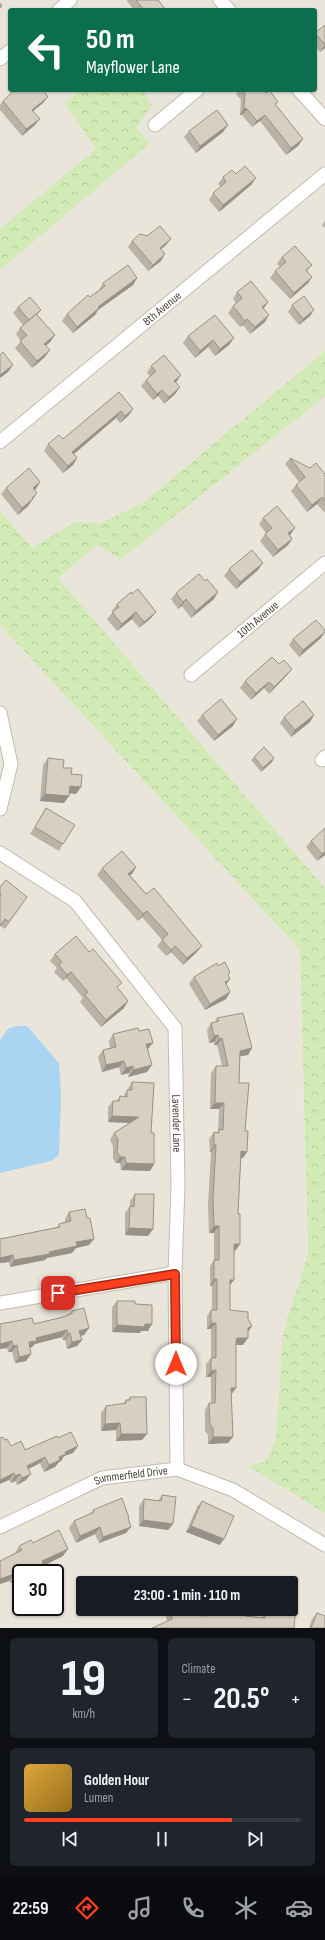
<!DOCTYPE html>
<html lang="en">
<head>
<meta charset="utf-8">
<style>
	body { margin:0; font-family:"Sofia Sans Condensed",sans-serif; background:#20242c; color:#f1f3f6; height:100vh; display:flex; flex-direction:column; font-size:15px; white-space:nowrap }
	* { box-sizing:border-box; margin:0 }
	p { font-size:13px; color:#9ea1a6 }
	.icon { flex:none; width:22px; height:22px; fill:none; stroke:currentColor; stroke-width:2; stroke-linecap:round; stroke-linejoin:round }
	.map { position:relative; height:1628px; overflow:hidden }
	.panel { display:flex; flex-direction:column; gap:10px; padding:10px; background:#0d0f14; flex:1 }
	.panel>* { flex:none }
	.hud { position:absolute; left:8px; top:8px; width:309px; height:84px; border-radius:4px; box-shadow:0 1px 3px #0004; background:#0b6e4f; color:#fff; overflow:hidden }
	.speed { position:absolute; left:12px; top:1564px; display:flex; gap:8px; font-size:20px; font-weight:700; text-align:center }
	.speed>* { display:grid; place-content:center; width:52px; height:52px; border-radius:50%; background:#171b24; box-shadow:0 1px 3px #0004; line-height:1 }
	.speed .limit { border:2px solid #111; border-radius:6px; background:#fff; color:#111 }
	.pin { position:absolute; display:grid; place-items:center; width:34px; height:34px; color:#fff; margin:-17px; border-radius:8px; box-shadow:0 2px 6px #0006 }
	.me { position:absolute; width:44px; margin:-22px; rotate:0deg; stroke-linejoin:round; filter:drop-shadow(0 0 3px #0008) }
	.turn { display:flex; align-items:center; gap:14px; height:84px; padding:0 12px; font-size:18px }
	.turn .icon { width:52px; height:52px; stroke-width:2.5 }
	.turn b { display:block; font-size:28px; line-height:34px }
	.big { font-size:30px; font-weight:700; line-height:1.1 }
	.panel .tile { flex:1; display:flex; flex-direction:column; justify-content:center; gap:6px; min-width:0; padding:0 14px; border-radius:6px; background:#20242c }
	.panel .dial { align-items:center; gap:0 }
	.dial b { font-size:52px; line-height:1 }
	.song { display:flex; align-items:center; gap:12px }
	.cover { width:48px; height:48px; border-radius:6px; background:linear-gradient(135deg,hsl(40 70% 55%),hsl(40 70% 35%)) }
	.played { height:4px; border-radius:2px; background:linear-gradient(90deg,#fc3f1d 75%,#363941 75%) }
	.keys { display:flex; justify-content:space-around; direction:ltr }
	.heat { display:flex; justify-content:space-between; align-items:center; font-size:22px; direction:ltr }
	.panel .tiles { flex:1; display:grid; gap:10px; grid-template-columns:1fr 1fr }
	.tile:last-child { grid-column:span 2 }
	.trip { position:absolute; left:76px; top:1576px; width:222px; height:40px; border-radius:4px; background:#171b24; box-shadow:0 1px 3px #0004; font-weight:700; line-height:40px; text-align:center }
	.menu { display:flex; height:64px; justify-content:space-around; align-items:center; background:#090b0e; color:#9ea1a6 }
	.menu .icon { width:28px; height:28px }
	.menu .active { color:#fc3f1d }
	.menu b { font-size:18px; color:#f1f3f6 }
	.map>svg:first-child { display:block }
</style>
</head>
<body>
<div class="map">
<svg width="325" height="1628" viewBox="0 0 325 1628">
	<defs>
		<pattern id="forest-crowns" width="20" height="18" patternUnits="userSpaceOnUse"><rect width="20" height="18" fill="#d2eab5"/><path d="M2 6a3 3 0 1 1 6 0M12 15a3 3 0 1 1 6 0" fill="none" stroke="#b6ca9c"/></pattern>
	</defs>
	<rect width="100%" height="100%" fill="#f6f3ec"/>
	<g fill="#eae5da" fill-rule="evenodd">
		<path d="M0,0H325V888L0,511ZM10,10H315V90H10Z"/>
		<path d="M0,625L300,950L309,1311L325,1309V1628H0ZM21,1573H55V1607H21ZM83,1583H291V1609H83Z"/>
	</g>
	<g fill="url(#forest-crowns)">
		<path d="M81,90H143L152,105L136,128L150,143L0,270V229L96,149L65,103Z"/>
		<path d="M325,351V396L121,559L97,545L58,578L325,888V1513L248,1466L265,1462L276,1440L283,1333L308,1254L300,950L0,625V511L32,548L76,522L102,523L144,502Z"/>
	</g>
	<path fill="#a9d4f2" d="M16,1026H27L59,1063L61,1095L59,1155L51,1161L0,1173V1040L8,1029Z"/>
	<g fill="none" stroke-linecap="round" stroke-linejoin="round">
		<g stroke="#c2bbae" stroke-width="15">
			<g id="minor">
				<path d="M220,0L229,10"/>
				<path d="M59,10L70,0"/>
				<path d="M0,59L10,51"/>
				<path d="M299,90L325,119"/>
				<path d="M155,125L197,90"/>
				<path id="s1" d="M0,442L325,174"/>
				<path id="s2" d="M191,675L325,563"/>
				<path d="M0,713L11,764L0,809"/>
				<path d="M322,760L325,757"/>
				<path id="s3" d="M0,853L75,901L175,1028L178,1186L175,1273L177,1469"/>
				<path d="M0,1303L175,1273"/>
				<path id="s4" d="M0,1527L102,1478L177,1469L233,1490L325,1545"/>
			</g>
		</g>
		<use href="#minor" stroke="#fff" stroke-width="13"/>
	</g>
	<g fill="#bab2a6">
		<path d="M127,0H158L166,10H134L127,1Z"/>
		<path d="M325,25V48L320,52L315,46V33Z"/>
		<path d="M239,90H264L303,139L298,146L286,155L260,121L252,127L242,115H240L241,100L236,94Z"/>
		<path d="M3,101L43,103L33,111L35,125L22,136L0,110V105Z"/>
		<path d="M228,125L223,132L196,153L184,137L189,131Z"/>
		<path d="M236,174L256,178L251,185L219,212L209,200L213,193L221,187L218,184L223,177Z"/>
		<path d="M325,221V228L322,225Z"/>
		<path d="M132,241L166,245L161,249V261L148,271L128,247Z"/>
		<path d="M282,257L312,265L307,271L312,277L308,283L290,299L270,278L275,271L280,267L277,264Z"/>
		<path d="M137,278L133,285L98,310L95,315L73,333L62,321L67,314L99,290L103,283Z"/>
		<path d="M237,292L264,308L265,322L250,334L243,325L240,327L228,313L233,306L236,303L233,299Z"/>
		<path d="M292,305L310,316L299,325L288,312Z"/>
		<path d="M18,307L41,310L37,315L55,335L50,342L46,346L45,357L32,368L15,348L21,341L16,334L20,328L23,325L13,313Z"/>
		<path d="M188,336L234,338L229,345L215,356L208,347L195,358L183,343Z"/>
		<path d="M151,366L177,381L176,382L180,387L175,394L164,404L158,396L153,400L141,386L146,380L150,376L147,373Z"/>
		<path d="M119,392L133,409L128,416L120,423L116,418L74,454L77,458L73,465L63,473L44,451L48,444L63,439Z"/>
		<path d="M290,458L310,468L325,474V512H324L317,504L307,512L291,491L296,485L299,482L285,464Z"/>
		<path d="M40,482L34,490L37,493L28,506L18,515L1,494L6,488Z"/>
		<path d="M263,518L290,535L292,539L288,545L273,557L260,541L266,533L259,524Z"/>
		<path d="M229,569L258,570L236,589L224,576Z"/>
		<path d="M176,593L214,599L191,618L182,606L178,609L171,599Z"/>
		<path d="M117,604L151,618L139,628L132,619L117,631L107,619L113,612L112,611Z"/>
		<path d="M325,630V632L321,638L299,657L289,645L293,639Z"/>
		<path d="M279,664L292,669L287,675L269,694L264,688L251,700L240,688L245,681Z"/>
		<path d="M202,715L233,726L214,741L197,721Z"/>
		<path d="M314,715L310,722L291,737L280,723L284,717Z"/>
		<path d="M254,757L274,758L272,762L261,772L251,760Z"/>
		<path d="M48,758L71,774L81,787L76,794L69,793L64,803L40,801L43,765Z"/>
		<path d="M46,808L63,844L59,851L30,834Z"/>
		<path d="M325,828V855L317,861L306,847L311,841Z"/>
		<path d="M136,867L132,874L130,875L197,952L183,965L171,952L166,956L157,946L162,940L142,917L138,921L97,875L102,868Z"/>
		<path d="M0,887L27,897L5,929L1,926L0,927Z"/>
		<path d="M55,954L118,989L124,1008L101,1027L80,1002L83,998L66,978L63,981L54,972L57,968L50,961Z"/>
		<path d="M218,966L230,973L228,976L226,984L230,992L226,999L205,1010L189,984L194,977Z"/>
		<path d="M217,1018L252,1048L248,1055L240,1056L239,1083L243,1158H241L238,1214L240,1244L235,1251H234V1280L230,1285V1310L248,1319L252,1326L248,1332L243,1345H236L231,1395L228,1443L208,1444V1435L205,1431V1410L209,1403H211V1377H206V1364L211,1358V1329H207V1316L211,1310H212V1286H210V1266L214,1260V1233H209L208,1205L211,1152H210L209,1139L214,1132L217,1133L218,1130L219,1109H210L211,1073L216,1066H222L217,1045H214V1042L209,1043L207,1030L211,1023L215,1022Z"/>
		<path d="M139,1031L148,1049L147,1072L128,1077L129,1073L121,1075L119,1067L102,1072L98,1057L103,1050L110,1048L109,1041L113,1034Z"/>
		<path d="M132,1082L151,1133L154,1164L150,1171L121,1170L120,1163H116L113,1159V1146L110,1140L114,1133L130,1123L108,1122V1107L113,1101H117L120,1096L123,1097Z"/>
		<path d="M135,1194L153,1229L148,1236L125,1235V1213L130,1206V1201Z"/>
		<path d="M69,1212L87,1218L94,1239L89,1245L76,1248L72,1253L47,1258L45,1260L10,1267L9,1262L0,1263V1239L57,1227L59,1224L65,1222V1219Z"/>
		<path d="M117,1301L135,1304L148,1331H141L140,1333L112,1332V1307Z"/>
		<path d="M72,1311L89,1328L84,1335L81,1336L82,1340L77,1346L67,1349L65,1340H63L62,1337L35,1344L32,1347L30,1348L31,1354L26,1361L15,1363L12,1352H8L7,1348L0,1349V1324H34L63,1317L69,1314Z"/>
		<path d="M130,1397L142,1440L116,1441V1430L101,1431V1413L106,1406L123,1404L126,1400H128Z"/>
		<path d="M58,1438L78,1446L73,1453L64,1456L61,1461L59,1462L55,1467L44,1472L40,1463L29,1469L26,1480L17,1485L15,1481L11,1483L9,1480L5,1440L11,1446L25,1450Z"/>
		<path d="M162,1495L173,1524L168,1530L139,1526V1506L144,1499L158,1501Z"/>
		<path d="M202,1501L220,1545L186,1532L197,1507Z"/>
		<path d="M93,1510L129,1518L128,1520L126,1533L99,1543L95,1534L76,1543L69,1528L74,1521L91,1513Z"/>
		<path d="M33,1543L63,1556L41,1567L38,1569L21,1573V1579L11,1583L9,1581L0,1584V1561L15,1554V1553L19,1546Z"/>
		<path d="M218,1609H236V1614L245,1616L261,1618L262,1615L266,1609H291L294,1628L167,1621L166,1616L171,1610L201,1616L219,1614Z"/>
		<path d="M317,1613L325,1628H309L312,1619Z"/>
	</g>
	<g fill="#979187">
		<path d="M325,45V48L320,52Z"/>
		<path d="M48,97L43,103L27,116L32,110Z"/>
		<path d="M244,108L247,109L242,115H240Z"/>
		<path d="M265,115L260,121L252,127L257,121Z"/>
		<path d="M40,119L35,125L22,136L26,129Z"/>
		<path d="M228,125L223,132L196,153L200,146Z"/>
		<path d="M303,139L298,146L286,155L291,148Z"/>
		<path d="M256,178L251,185L219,212L223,205Z"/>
		<path d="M171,239L166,245L155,254L160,248Z"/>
		<path d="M165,254L161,261L148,271L153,265Z"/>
		<path d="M312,277L308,283L290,299L294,293Z"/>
		<path d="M137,278L133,285L98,310L95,315L73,333L77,327L98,307Z"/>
		<path d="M268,302L264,308L262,307Z"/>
		<path d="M314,310L310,316L299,325L303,319Z"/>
		<path d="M269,315L265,322L250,334L255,327Z"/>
		<path d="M247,319L243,325L240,327L245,321Z"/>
		<path d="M55,335L50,342L40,351L44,344Z"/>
		<path d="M234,338L229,345L215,356L220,349Z"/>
		<path d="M213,340L208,347L195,358L200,351Z"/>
		<path d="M50,350L45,357L32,368L37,361Z"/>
		<path d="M13,365L8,372L0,378V375Z"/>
		<path d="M181,375L177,381L170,387L174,381Z"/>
		<path d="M180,387L175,394L164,404L169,397Z"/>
		<path d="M162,390L158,396L153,400L157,394Z"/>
		<path d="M133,409L128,416L120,423L125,416Z"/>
		<path d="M121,411L116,418L68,459L72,452Z"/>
		<path d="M77,458L73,465L63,473L68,466Z"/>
		<path d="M40,482L36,489L28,495L33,488Z"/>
		<path d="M37,493L28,506L18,515L22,508Z"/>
		<path d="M322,497L317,504L307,512L312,505Z"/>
		<path d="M295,528L290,535L284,540L288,533Z"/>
		<path d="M292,539L288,545L273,557L278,550Z"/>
		<path d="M263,563L258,570L236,589L240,582Z"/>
		<path d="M218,592L214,599L191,618L196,611Z"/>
		<path d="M186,599L182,606L178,609L183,602Z"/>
		<path d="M136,612L132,619L117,631L122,624Z"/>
		<path d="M156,612L151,618L139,628L144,622Z"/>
		<path d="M325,632L321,638L299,657L303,650Z"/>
		<path d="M292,669L287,675L269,694L274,687Z"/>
		<path d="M269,682L264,688L251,700L256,693Z"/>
		<path d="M314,715L310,722L291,737L295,730Z"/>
		<path d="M237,719L233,726L214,741L218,735Z"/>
		<path d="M274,758L272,762L261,772L263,768Z"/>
		<path d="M70,786L81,787L76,794L65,793Z"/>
		<path d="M45,794L69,796L64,803L40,801Z"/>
		<path d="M325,852V855L317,861L322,854Z"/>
		<path d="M136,867L132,874L124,880L128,874Z"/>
		<path d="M147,911L142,917L138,921L143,914Z"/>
		<path d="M175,946L171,952L166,956L171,950Z"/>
		<path d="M202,946L197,952L183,965L187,958Z"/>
		<path d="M71,972L66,978L63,981L67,975Z"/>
		<path d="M230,979L225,986V982Z"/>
		<path d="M230,992L226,999L205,1010L210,1004Z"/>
		<path d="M128,1001L124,1008L101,1027L106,1020Z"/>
		<path d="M218,1035L214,1042L209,1043L214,1036Z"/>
		<path d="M222,1038L217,1045H214L219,1039Z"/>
		<path d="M153,1043L148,1049L142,1051L146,1044Z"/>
		<path d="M252,1048L248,1055L235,1057L240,1051Z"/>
		<path d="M124,1061L119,1067L102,1072L106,1065Z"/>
		<path d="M152,1065L147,1072L128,1077L133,1070Z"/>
		<path d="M133,1066L129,1073L121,1075L126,1068Z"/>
		<path d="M215,1103H224L219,1109H210Z"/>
		<path d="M112,1116L139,1117L134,1123L108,1122Z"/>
		<path d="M214,1145H216L211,1152H210Z"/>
		<path d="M241,1151L247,1152L243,1158H237Z"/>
		<path d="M120,1157H125L120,1163H116Z"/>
		<path d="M126,1163L154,1164L150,1171L121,1170Z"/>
		<path d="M214,1226H219L214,1233H209Z"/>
		<path d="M129,1228L153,1229L148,1236L125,1235Z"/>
		<path d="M94,1239L89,1245L76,1248L72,1253L47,1258L45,1260L10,1267L14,1260L49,1252L76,1242Z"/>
		<path d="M234,1244H240L235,1251H230Z"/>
		<path d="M13,1255L9,1262L0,1263V1258Z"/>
		<path d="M214,1279H217L212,1286H210Z"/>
		<path d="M230,1280H234L229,1286Z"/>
		<path d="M211,1323H216L211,1329H207Z"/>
		<path d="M145,1324H152L148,1331H141L140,1333L112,1332L117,1325Z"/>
		<path d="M252,1326L248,1332V1328Z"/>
		<path d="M89,1328L84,1335L75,1337L79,1331Z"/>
		<path d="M67,1330L62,1337L35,1344L32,1347L24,1349L29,1342L36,1338Z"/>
		<path d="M70,1333L65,1340H63L68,1334Z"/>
		<path d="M237,1338H248L243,1345H232Z"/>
		<path d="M82,1340L77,1346L67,1349L72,1342Z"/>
		<path d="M12,1341L7,1348L0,1349V1344Z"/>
		<path d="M17,1345L12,1352H8L13,1346Z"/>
		<path d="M31,1354L26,1361L15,1363L19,1357Z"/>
		<path d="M216,1370L211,1377H206L211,1371Z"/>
		<path d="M231,1388H236L231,1395Z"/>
		<path d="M120,1423L116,1430L101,1431L105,1424Z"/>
		<path d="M121,1434H147L142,1440L116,1441Z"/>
		<path d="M213,1437H233L228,1443L208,1444Z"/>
		<path d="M78,1446L73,1453L64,1456L61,1461L59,1462L55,1467L44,1472L49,1465L59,1457L65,1452Z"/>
		<path d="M45,1457L40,1463L22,1472L27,1466Z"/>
		<path d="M14,1473L9,1480L0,1484V1480Z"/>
		<path d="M20,1474L15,1481L11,1483L15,1476Z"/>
		<path d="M31,1474L26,1480L17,1485L22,1478Z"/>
		<path d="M143,1520L173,1524L168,1530L139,1526Z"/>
		<path d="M191,1526L224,1539L220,1545L186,1532Z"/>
		<path d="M100,1527L95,1534L76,1543L80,1536Z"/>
		<path d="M131,1527L126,1533L99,1543L103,1537Z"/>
		<path d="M68,1549L63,1556L41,1567L38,1569L34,1573H24L42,1561Z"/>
		<path d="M14,1574L9,1581L0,1584V1579Z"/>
		<path d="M21,1574V1579L11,1583L15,1577Z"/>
	</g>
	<g fill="#d8cfc1" stroke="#979187">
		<path d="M136,0H158L166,10H153L151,8L148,10H144Z"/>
		<path d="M0,3L2,6L0,8Z"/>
		<path d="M325,25V45L315,33Z"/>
		<path d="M15,90H43L48,97L32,110L40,119L26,129L3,101Z"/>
		<path d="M242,90H264L266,93L269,90L278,102L275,104L303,139L291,148L265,115L257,121L247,109L244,108L245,94Z"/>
		<path d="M217,110L228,125L200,146L189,131Z"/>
		<path d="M245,166L256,178L223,205L213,193L226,182L223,177L232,170L236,174Z"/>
		<path d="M160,226L171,239L160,248L165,254L153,265L132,241L140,234L147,236Z"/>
		<path d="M295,246L312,265L306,270L312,277L294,293L275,271L286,262L282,257Z"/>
		<path d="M128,265L137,278L98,307L99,308L77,327L67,314L88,295L90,297L105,286L103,283Z"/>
		<path d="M251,281L268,302L262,307L269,315L255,327L247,319L245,321L233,306L242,298L237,292Z"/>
		<path d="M304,296L314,310L303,319L292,305Z"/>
		<path d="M30,297L41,310L29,320L18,307Z"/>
		<path d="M36,314L55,335L44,344L50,350L37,361L20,341L27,335L20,328Z"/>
		<path d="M215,315L234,338L220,349L213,340L200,351L188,336Z"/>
		<path d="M3,352L13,365L0,375V355Z"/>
		<path d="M164,355L181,375L174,381L180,387L169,397L162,390L157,394L146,380L156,371L151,366Z"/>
		<path d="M119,392L133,409L125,416L121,411L72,452L77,458L68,466L48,444L59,435L63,439Z"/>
		<path d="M290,458L310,468L316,463L325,474V501L322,497L312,505L296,485L305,477Z"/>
		<path d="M29,468L40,482L33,488L37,493L32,498L33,499L22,508L6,488Z"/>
		<path d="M277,506L295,528L288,533L292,539L278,550L265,534L272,528L263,518Z"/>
		<path d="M252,550L263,563L240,582L229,569Z"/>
		<path d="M199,574L205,581L207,579L218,592L196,611L186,599L183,602L176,593Z"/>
		<path d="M138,589L156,612L144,622L136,612L122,624L112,612L119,607L117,604L131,592L132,594Z"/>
		<path d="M316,620L325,630V632L303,650L293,639Z"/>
		<path d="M272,657L279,664L284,660L292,669L274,687L269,682L256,693L245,681Z"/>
		<path d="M221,699L237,719L218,735L202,715Z"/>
		<path d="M303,701L314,715L295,730L284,717Z"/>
		<path d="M264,747L274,758L263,768L254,757Z"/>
		<path d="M48,758L64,760L63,768H72L71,774L82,775L81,787L70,786L69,796L45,794Z"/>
		<path d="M46,808L75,825L63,844L35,827Z"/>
		<path d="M325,828V852L322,854L311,841Z"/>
		<path d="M122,851L136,867L128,874L146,894L154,888L202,946L187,958L175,946L171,950L162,940L168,934L147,911L143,914L102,868Z"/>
		<path d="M6,880L27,897L9,922L5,919L0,926V896L1,895L0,894V887Z"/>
		<path d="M76,936L89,952L93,949L122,983L117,987L128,1001L106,1020L85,995L88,992L71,972L67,975L59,965L62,962L55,954Z"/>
		<path d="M225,962L230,973L228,975L230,979L225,982L230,992L210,1004L194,977L217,963L218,966Z"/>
		<path d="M243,1013L252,1048L240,1051L239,1083H249L245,1131H248L247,1152L241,1151L238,1214H240V1244H234V1280H230V1310L248,1312V1319L252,1326L248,1328V1338H237L236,1341V1388H231L233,1437H213V1428L210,1424L209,1403H215L216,1370L211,1371V1358H216V1323H211V1310H217V1279H214V1260H219V1226H214L213,1198L216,1145H214V1132L219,1133V1129L223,1130L224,1103H215L216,1066H228L222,1038L219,1039L218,1035L214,1036L211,1023L219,1021L217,1018Z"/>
		<path d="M138,1028L139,1031L149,1029L153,1043L146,1044L152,1065L133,1070V1066L126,1068L124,1061L106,1065L103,1050L116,1047L113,1034Z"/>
		<path d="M132,1082L154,1083L151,1133H154V1164L126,1163L125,1157H120L117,1152L118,1139L114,1133L139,1117L112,1116L113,1101H119L120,1096L127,1097V1090H132Z"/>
		<path d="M135,1194H154L153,1229L129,1228L130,1206L134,1207Z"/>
		<path d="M85,1209L87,1218H90L94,1239L76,1242L77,1246L49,1252L50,1254L14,1260L13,1255L0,1258V1239L60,1227L59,1224L71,1221L69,1212Z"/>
		<path d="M117,1301H135V1304L152,1305V1324H145L144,1327L117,1325Z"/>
		<path d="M84,1308L89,1328L79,1331L82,1340L72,1342L70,1333L68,1334L67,1330L36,1338L37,1341L29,1342L31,1354L19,1357L17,1345L13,1346L12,1341L0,1344V1324L32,1318L34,1324L63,1317L72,1313V1311Z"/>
		<path d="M130,1397H146L147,1434H121L120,1423L105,1424L106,1406L126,1403V1400H130Z"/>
		<path d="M71,1432L78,1446L65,1452L66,1454L59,1457L60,1460L49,1465L45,1457L27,1466L31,1474L22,1478L20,1474L15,1476L14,1473L0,1480V1438L3,1437L5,1440L7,1439L11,1446L21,1441L25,1450L57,1436L58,1438Z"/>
		<path d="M162,1495L176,1497L173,1524L143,1520L144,1499L161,1501Z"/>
		<path d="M122,1498L129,1518H128L131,1527L103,1537L100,1527L80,1536L74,1521L94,1512L93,1510Z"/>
		<path d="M202,1501L234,1516L224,1539L191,1526Z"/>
		<path d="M59,1530L68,1549L42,1561L43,1563L36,1568L24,1573H21V1574L15,1577L14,1574L0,1579V1561L22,1550L19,1546L31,1540L33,1543Z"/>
		<path d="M291,1607H296L294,1628H152L172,1619L171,1610L175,1609H200L201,1616L224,1614L223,1609H236V1614L245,1613V1616L265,1618L266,1609H291Z"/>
		<path d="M317,1613L325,1616V1628H311Z"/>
	</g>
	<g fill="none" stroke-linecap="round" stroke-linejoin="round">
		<g stroke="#a42913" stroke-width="10">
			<path id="route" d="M58,1293L175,1274L176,1364"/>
		</g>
		<use href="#route" stroke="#fc3f1d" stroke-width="7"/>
	</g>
	<g text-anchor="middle" stroke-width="3" stroke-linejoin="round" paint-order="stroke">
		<g font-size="12" fill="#4b4439" stroke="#fff">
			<text dy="4" stroke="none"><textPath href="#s1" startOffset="210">8th Avenue</textPath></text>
			<text dy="4" stroke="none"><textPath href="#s2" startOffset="87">10th Avenue</textPath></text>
			<text dy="4" stroke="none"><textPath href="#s3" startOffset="346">Lavender Lane</textPath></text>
			<text dy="4" stroke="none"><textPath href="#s4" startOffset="142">Summerfield Drive</textPath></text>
		</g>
	</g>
</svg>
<div class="speed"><div class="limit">30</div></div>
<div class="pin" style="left:58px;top:1293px;background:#d93025"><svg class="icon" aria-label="arrive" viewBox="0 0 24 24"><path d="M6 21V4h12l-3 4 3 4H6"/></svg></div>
<svg class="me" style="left:176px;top:1364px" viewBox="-20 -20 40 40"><circle r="19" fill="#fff"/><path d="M0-13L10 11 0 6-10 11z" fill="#fc3f1d"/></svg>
<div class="trip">23:00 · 1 min · 110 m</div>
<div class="hud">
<div class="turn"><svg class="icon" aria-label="left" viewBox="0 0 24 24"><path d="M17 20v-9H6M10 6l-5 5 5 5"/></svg><div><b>50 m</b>Mayflower Lane</div></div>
</div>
</div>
<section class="panel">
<div class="tiles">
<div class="tile dial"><b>19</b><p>km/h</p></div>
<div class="tile"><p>Climate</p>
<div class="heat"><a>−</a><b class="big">20.5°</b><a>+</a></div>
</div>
<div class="tile">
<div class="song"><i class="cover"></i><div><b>Golden Hour</b><p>Lumen</p></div></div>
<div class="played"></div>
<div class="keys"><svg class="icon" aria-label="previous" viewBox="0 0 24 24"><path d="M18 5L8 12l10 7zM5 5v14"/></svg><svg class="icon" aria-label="pause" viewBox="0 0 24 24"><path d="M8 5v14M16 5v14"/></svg><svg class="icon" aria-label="next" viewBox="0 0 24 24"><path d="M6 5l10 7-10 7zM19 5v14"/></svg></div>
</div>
</div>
</section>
<nav class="menu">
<b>22:59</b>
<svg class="icon active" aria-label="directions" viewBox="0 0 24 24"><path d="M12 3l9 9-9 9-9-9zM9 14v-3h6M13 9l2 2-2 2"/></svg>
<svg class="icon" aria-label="music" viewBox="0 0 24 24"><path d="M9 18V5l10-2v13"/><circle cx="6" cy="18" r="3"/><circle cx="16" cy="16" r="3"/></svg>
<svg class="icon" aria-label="phone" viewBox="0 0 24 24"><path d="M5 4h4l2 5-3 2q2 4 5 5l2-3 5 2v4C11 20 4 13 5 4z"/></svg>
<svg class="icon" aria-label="climate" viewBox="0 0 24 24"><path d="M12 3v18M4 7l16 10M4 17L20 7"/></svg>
<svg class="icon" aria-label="car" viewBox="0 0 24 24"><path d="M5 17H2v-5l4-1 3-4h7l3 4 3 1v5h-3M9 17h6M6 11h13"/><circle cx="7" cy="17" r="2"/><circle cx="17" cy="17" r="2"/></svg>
</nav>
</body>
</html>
